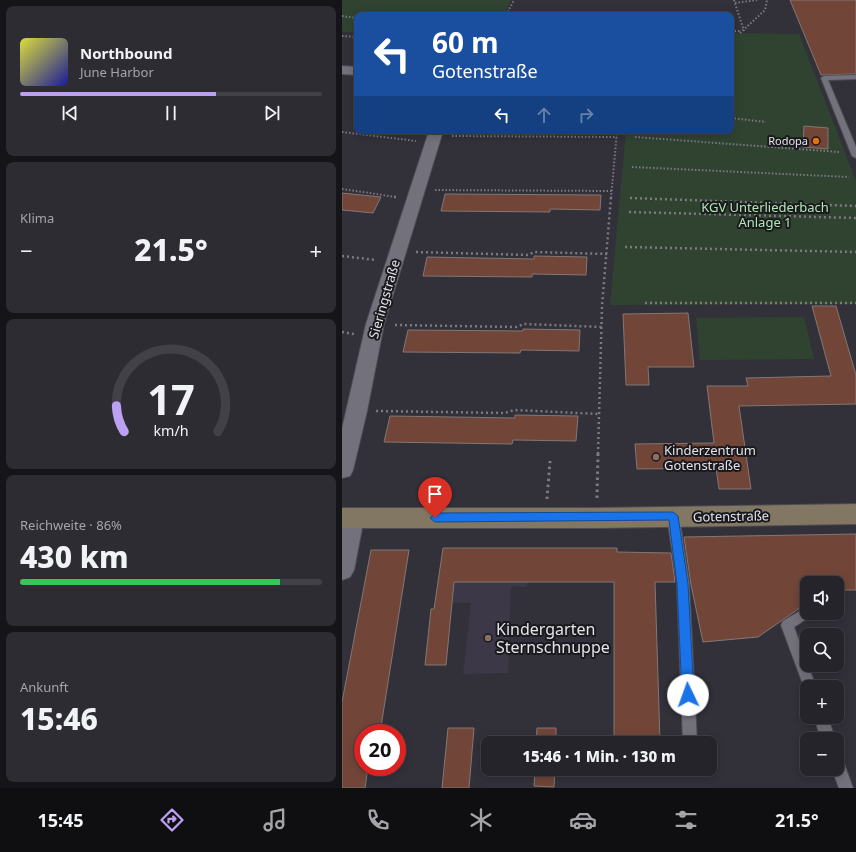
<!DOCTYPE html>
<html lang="de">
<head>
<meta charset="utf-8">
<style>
	body { margin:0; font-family:"Noto Sans",sans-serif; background:#2e2c33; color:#f1f3f6; height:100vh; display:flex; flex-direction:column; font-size:15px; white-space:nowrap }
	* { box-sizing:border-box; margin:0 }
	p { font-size:13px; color:#a4a4a9 }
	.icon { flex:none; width:22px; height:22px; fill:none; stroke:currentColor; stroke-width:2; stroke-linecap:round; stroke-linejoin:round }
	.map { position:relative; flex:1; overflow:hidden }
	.side { display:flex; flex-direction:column; gap:6px; padding:6px; background:#151418; width:342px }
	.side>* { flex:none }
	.banner { position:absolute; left:12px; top:12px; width:380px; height:122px; border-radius:8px; box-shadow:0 2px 10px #0003,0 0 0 1px #424147; background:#1a4fa0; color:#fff; overflow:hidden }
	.controls { position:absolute; left:458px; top:576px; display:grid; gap:8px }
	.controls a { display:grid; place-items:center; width:44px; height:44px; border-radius:8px; background:#26242b; box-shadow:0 2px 10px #0003,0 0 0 1px #424147; font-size:20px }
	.speed { position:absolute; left:12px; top:724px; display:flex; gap:8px; font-size:20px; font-weight:700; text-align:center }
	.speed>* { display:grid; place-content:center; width:52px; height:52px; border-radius:50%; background:#26242b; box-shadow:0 2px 10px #0003,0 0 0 1px #424147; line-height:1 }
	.speed .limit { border:6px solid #d22; background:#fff; color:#111 }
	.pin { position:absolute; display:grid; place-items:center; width:34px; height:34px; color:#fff; margin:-41px -17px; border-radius:50% 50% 50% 0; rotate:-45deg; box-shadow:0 0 4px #0007 }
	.pin .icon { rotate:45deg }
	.me { position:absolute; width:44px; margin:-22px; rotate:357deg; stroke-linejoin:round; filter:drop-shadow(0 0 3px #0008) }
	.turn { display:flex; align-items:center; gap:14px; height:84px; padding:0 12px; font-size:18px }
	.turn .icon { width:52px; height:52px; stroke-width:2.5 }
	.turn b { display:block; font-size:28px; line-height:34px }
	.lanes { display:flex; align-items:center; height:38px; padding:0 12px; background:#0003; justify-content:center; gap:20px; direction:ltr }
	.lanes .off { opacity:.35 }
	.big { font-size:30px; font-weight:800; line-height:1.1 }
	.side .widget { flex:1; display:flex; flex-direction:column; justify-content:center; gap:6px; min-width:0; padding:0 14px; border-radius:8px; background:#2e2c33 }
	.side .dial { align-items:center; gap:0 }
	.dial svg { height:104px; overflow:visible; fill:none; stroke:#424147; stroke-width:7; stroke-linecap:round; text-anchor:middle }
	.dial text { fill:#f1f3f6; stroke:none }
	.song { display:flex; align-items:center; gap:12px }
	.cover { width:48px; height:48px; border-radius:6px; background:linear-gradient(135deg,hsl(60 70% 55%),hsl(240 70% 35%)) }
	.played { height:4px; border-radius:2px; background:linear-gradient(90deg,#bca0f2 65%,#424147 65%) }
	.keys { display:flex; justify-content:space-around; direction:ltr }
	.heat { display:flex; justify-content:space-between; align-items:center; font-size:22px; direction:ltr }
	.charge { height:6px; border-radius:3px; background:linear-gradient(90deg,#34c759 86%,#424147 0) }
	.trip { position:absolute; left:139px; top:736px; width:236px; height:40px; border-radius:8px; background:#26242b; box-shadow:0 2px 10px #0003,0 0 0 1px #424147; font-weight:800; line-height:40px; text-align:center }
	.tabs { display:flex; height:64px; justify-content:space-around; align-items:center; background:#0f0e11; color:#a4a4a9 }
	.tabs .icon { width:28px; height:28px }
	.tabs .selected { color:#bca0f2 }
	.tabs b { font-size:18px; color:#f1f3f6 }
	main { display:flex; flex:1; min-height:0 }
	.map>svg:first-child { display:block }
</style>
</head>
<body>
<main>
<section class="side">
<div class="widget">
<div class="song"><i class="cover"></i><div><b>Northbound</b><p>June Harbor</p></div></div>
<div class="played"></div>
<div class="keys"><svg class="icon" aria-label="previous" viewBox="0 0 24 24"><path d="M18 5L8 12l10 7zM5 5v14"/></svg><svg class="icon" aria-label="pause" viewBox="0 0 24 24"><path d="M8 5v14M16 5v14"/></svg><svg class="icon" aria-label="next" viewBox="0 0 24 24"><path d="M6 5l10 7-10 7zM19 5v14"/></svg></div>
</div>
<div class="widget"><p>Klima</p>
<div class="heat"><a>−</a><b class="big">21.5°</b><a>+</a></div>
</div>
<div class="widget dial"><svg viewBox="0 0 100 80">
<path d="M14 69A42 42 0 1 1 86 69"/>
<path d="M14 69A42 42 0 0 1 8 49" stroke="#bca0f2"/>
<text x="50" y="56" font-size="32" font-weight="700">17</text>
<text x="50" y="72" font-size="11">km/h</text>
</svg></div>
<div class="widget"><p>Reichweite · 86%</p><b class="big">430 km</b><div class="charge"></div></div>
<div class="widget"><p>Ankunft</p><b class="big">15:46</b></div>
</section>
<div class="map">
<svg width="514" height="788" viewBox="0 0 514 788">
	<rect width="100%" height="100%" fill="#323039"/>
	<path fill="#3c3847" d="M101,548H188L185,587L169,586L166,673L121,674L129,603L95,602L96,582Z"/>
	<g fill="#304331">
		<path d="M0,0H169L162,15H15V32H0Z"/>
		<path d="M389,33L457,34L514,181V304L268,305L284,131H389Z"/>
		<path d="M462,317L472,359L358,360L354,318Z"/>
	</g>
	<g fill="#714639" stroke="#837774">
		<path d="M448,0H514V74L479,75Z"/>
		<path d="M462,126L486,128V149L461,147Z"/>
		<path d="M0,193L39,197L31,213L0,210Z"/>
		<path d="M103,194L259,195L258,210L208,209V212L99,211Z"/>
		<path d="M192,256L245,257L244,275L190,274V277L81,276L85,257L192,259Z"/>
		<path d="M470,306H494L514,375V404L397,406L409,489H377L374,468L295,469L293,444L372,443L365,386H406L404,378L489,376Z"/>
		<path d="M346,313L352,367H306L307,385H284L281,314Z"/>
		<path d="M181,329L238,330L237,351L179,350L178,353L61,352L66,330L181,331Z"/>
		<path d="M173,415L236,416L234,441L171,440L170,444L42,442L48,416L173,418Z"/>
		<path d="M514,534V590H495V583H465V603L416,637L361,642L349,585L342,537Z"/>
		<path d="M101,548H275V552L329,553L333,582H313L318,741H272V582H112L104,665H83L89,609H92Z"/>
		<path d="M29,550H67L38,733H21V767H26L23,788H0V702Z"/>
		<path d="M106,728H132L127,788H100Z"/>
		<path d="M195,728H214V743H194Z"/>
		<path d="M193,769H213L212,787L192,786Z"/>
	</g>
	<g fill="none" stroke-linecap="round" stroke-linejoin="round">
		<g stroke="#4f4d54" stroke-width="2">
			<g id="service">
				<path d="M514,75V79L486,80L514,147V158L510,156L479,78L482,76Z"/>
				<path d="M331,512L335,513L337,516L347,583L355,743H341L335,583L325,516L327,513Z"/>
				<path d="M465,607V613H471L469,616L452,627L474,687H465V692L462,687L439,625L441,621Z"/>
				<path d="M472,717H486L493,739H479Z"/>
				<path d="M495,757L500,758L511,788H497L490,769H495Z"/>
			</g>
		</g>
		<g stroke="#4f4d54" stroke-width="2">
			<g id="minor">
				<path d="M0,66L15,67V75L0,74Z"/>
				<path d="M87,131H101L42,324L25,411L11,470L8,476L0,478V429L24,324Z"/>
				<path d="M11,509L19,512L22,518L12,570L8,577L0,580V518L3,512Z"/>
			</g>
		</g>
		<g stroke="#4f4d54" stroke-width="2">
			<path id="secondary" d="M514,504V524L254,528H0V508H254Z"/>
		</g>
		<g stroke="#7b7a82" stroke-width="2" stroke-dasharray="1.5 2" stroke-linecap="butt">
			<path d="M392,0L402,31"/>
			<path d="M393,3L415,0"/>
			<path d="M164,15L172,0"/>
			<path d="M0,16L15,18"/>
			<path d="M389,31H399"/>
			<path d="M398,33L423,10L425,0"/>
			<path d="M0,36L15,37"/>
			<path d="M389,118L424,122"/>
			<path d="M0,132L74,141"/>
			<path d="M110,136L275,137"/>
			<path d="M293,137L497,152"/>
			<path d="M290,167L507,177"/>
			<path d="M0,189L54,197"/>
			<path d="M93,190L270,191"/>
			<path d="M269,198L275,131"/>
		</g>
		<g stroke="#7b7a82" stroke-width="2.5" stroke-dasharray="2 3" stroke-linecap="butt">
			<path d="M52,197H54"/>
			<path d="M288,198L514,206"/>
			<path d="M287,212L514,218"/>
			<path d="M283,247L514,252"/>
			<path d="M74,252L186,255L192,252L265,254"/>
			<path d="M0,256L34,260"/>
			<path d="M303,303H514"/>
			<path d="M53,325L174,327L182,324L260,327"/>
			<path d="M0,332L12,334"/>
			<path d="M34,411L163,413L172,410L257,414"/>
			<path d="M256,454L260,306L269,197"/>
		</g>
		<g stroke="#7b7a82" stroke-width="3" stroke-dasharray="2.5 3.5" stroke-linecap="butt">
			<path d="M255,498L256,453"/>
			<path d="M205,499L208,461"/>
		</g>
		<use href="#service" fill="#73717b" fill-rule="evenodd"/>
		<use href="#minor" fill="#73717b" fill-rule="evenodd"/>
		<use href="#secondary" fill="#827762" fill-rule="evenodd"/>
	</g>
	<path fill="#1a73e8" stroke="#114b97" d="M331,512L336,516L346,584L352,695L350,699L346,700L342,699L340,695L335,584L327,520L93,522L88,518L93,513Z"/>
	<circle fill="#e8710a" stroke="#1a191d" stroke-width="1.5" cx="474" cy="141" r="4"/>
	<g fill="#8d6e63" stroke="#1a191d" stroke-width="1.5">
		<circle cx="314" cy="457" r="4"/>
		<circle cx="146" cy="638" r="4"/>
	</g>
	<g text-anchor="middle" stroke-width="4" stroke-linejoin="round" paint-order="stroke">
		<g font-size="11" fill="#e4e3e9" stroke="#1a191d" text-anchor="end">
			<text x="466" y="145">Rodopa</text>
		</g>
		<g font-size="13" fill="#b0e8b2" stroke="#1a191d">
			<text x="423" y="212">KGV Unterliederbach<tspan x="423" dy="15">Anlage 1</tspan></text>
		</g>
		<g font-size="13" fill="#e4e3e9" stroke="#1a191d">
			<text transform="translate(42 299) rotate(-74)" y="5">Sieringstraße</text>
			<text transform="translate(389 516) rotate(-1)" y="5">Gotenstraße</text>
		</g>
		<g font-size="13" fill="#e4e3e9" stroke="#1a191d" text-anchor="start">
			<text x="322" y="455">Kinderzentrum<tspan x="322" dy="15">Gotenstraße</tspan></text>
		</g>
		<g font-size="16" fill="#e4e3e9" stroke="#1a191d" text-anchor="start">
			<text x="154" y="635">Kindergarten<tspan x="154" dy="18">Sternschnuppe</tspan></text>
		</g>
	</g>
</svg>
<div class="controls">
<a><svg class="icon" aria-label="sound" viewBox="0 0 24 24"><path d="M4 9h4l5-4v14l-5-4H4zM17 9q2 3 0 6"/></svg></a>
<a><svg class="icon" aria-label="search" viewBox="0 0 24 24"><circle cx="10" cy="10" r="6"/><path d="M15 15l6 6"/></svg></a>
<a>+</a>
<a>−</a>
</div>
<div class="speed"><div class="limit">20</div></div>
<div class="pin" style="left:93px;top:518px;background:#d93025"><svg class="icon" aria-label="arrive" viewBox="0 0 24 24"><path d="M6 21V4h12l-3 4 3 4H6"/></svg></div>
<svg class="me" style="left:346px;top:695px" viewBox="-20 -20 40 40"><circle r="19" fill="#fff"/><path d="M0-13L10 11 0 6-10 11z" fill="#1a73e8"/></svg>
<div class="trip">15:46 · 1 Min. · 130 m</div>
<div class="banner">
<div class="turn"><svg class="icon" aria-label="left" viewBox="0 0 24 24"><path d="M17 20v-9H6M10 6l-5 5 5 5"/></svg><div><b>60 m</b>Gotenstraße</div></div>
<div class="lanes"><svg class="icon" aria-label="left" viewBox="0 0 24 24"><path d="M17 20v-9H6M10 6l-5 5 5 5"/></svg><svg class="icon off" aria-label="ahead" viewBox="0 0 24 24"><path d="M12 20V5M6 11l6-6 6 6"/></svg><svg class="icon off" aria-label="right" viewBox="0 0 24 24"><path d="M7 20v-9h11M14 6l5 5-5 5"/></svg></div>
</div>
</div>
</main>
<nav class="tabs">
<b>15:45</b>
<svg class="icon selected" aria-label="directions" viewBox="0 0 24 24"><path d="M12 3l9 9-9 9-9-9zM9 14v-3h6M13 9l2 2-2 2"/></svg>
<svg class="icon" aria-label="music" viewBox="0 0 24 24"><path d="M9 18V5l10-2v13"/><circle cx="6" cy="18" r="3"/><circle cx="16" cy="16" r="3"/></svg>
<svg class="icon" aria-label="phone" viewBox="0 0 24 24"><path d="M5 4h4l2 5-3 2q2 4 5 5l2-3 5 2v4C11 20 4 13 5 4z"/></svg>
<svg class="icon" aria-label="climate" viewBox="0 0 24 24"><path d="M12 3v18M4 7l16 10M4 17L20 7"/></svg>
<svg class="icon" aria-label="car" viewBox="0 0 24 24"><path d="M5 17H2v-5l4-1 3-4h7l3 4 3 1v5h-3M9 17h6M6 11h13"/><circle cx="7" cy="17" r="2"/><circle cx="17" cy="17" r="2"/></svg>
<svg class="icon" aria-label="filters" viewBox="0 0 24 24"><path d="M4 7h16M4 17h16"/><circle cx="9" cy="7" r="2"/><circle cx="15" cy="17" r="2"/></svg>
<b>21.5°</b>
</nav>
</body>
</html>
